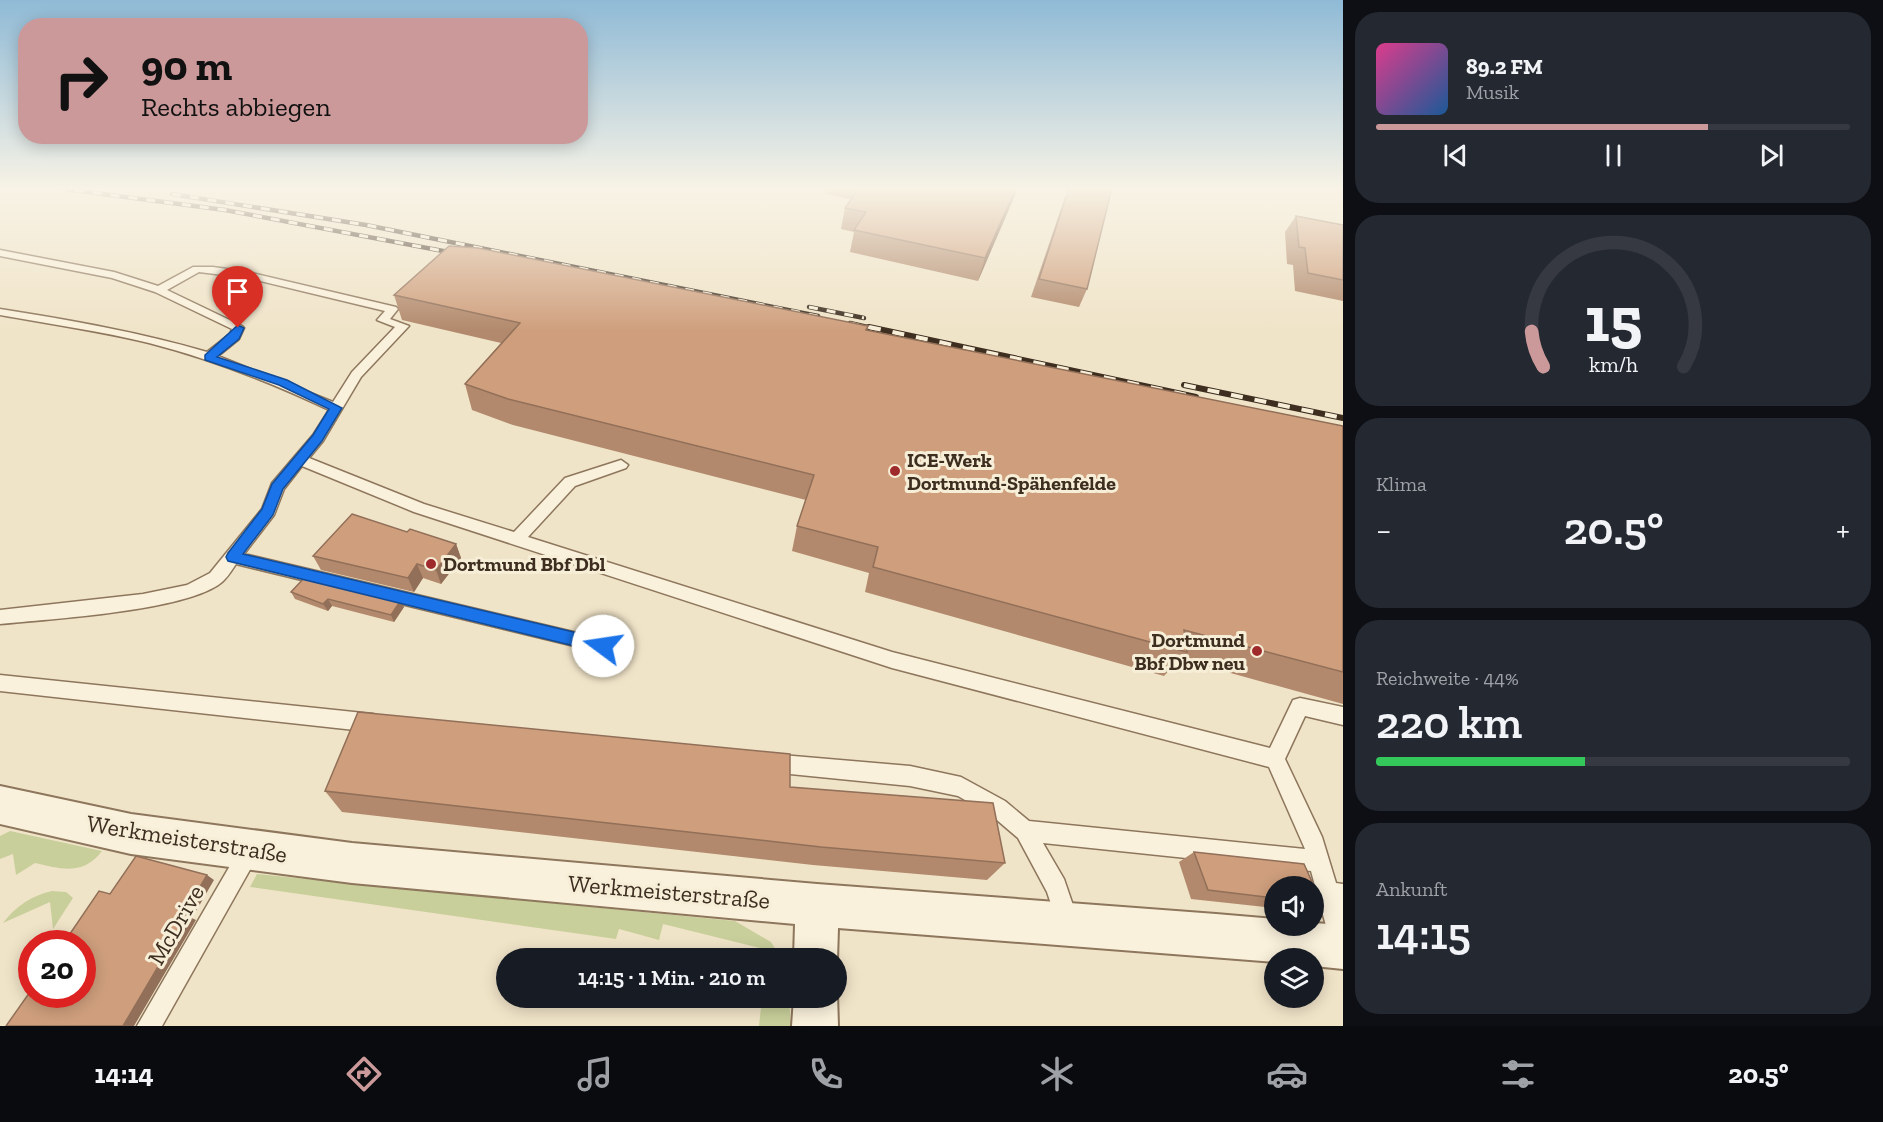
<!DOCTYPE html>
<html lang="de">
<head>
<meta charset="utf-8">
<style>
	body { margin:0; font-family:"Zilla Slab",serif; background:#242831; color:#f1f3f6; height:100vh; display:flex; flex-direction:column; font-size:22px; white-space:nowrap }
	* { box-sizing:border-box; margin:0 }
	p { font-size:20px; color:#9ea1a6 }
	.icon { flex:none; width:33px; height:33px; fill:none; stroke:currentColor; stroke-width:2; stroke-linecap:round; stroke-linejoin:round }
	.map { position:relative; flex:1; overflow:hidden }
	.side { display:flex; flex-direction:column; gap:12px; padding:12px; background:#0d0f14; width:540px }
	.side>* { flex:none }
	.banner { position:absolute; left:18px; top:18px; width:570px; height:126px; border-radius:24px; box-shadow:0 3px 15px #0003; background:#cc999b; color:#111; overflow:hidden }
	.tools { position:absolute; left:1264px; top:876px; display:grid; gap:12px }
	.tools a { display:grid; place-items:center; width:60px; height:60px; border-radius:50%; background:#171b24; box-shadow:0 3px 15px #0003; font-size:30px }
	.speed { position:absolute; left:18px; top:930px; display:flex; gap:12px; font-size:30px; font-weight:700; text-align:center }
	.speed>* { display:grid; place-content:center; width:78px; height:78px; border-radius:50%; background:#171b24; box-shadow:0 3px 15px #0003; line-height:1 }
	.speed .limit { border:9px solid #d22; background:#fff; color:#111 }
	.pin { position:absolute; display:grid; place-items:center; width:51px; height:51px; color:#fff; margin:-62px -26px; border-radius:50% 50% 50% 0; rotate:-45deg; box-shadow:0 0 6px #0007 }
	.pin .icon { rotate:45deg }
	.me { position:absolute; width:66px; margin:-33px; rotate:284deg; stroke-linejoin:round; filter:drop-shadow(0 0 4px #0008) }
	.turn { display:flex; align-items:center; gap:21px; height:126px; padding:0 24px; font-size:27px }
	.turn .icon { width:78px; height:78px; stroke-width:2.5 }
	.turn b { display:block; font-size:42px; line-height:51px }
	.big { font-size:45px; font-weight:600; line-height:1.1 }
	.side .widget { flex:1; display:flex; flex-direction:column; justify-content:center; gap:9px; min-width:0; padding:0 21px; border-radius:24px; background:#242831 }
	.side .dial { align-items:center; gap:0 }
	.dial svg { height:156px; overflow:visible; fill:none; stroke:#363941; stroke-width:7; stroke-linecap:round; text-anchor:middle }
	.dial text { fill:#f1f3f6; stroke:none }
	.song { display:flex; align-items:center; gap:18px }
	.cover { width:72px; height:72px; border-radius:9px; background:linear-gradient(135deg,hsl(330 70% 55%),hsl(210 70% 35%)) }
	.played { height:6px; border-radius:3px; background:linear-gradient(90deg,#cc999b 70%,#363941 70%) }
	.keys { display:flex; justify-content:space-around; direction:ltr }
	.heat { display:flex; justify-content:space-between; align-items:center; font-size:33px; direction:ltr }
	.charge { height:9px; border-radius:4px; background:linear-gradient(90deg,#34c759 44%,#363941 0) }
	.trip { position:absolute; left:496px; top:948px; width:351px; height:60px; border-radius:30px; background:#171b24; box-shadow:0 3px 15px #0003; font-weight:600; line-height:60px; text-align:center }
	.tabs { display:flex; height:96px; justify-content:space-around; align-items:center; background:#090b0e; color:#9ea1a6 }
	.tabs .icon { width:42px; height:42px }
	.tabs .on { color:#cc999b }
	.tabs b { font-size:27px; color:#f1f3f6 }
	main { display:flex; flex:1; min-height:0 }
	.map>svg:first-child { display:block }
</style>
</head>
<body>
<main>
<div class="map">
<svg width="1343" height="1026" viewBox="0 0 1343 1026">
	<rect width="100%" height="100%" fill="#f0e4c8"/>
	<g fill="#c9cf9b">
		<path d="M10,831L102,851C83,876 61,869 35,863L16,875L13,854L0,859V836Z"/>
		<path d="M257,874L735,921L771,942L781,958H767L768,950L663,924L659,940L619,929L616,939L250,887Z"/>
		<path d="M52,891L66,892L73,898L53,929L50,902L3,923C16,906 31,896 52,891Z"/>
		<path d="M762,998H789L791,1026H759Z"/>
	</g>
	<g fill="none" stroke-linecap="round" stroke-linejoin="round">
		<g stroke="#8d765c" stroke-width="3">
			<g id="lane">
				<path d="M0,250L114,272L158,286L193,267H213L248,272L396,307L398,309L390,319L409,326L361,377L323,441L309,458L424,504L514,532L565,478L621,460L628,465L626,468L575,486L528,537L892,652L1270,748L1293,700L1300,698L1343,707V725L1305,716L1285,759L1322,837L1336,883L1343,884V955L1334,952L1331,944L1311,871L1043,843L1064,879L1078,920L1075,928L1067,931L1059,928L1047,892L1018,838L991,815L958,796L910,786L770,772L763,770L760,763L763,756L770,754L910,766L961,777L1005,801L1029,821L1305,849L1269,767L892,668L414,512L302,466L284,489L274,515L244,554L603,639L609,641L612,646L609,651L603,653L236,564C232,570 227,578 222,582C188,611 49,619 0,624V610L143,594L187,585L210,573L262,509L272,483L313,435L329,410C270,382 211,359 149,343C100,331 50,324 0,315V309C70,320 139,332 207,352L230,334L232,329L155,292L112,278L0,256ZM199,272L248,278L385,311L377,320L395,327L352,372L333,402L218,356L239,339L244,328L242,326L167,290Z"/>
				<path d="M0,675L373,714L380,717L382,723L380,729L373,732L0,691Z"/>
				<path d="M249,841L256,845L260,852L256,859L162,1026H137L242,845Z"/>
			</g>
		</g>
		<g stroke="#8d765c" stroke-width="4">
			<g id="street">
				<path d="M0,786L131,814L352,843L817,884L1216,914L1275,919V926H1314V923L1343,925V969L1314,966V958H1275V962L838,928L837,960L794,958L795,924L352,883L131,854L0,824Z"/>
				<path d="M837,994L838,1026H792L794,998H837Z"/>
			</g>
		</g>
		<use href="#lane" fill="#faf1dc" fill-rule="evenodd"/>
		<use href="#street" fill="#faf1dc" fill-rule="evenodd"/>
		<g stroke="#3d2e20" stroke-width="4.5">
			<g id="rail-far1">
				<path d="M57,188L225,210L459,254"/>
				<path d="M172,194L366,225L818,316"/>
				<path d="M809,307L864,318"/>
				<path d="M850,323L876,329"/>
			</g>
		</g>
		<g stroke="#3d2e20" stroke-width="6">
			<g id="rail">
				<path d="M869,327L1196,397"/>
				<path d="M1184,385L1343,418"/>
			</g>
		</g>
		<use href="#rail-far1" stroke="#f7eed8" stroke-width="3" stroke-dasharray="9" stroke-linecap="butt"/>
		<use href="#rail" stroke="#f7eed8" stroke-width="4" stroke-dasharray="12" stroke-linecap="butt"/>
	</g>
	<g fill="#b2896c">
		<path d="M825,188H1018L978,281L850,252L854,232L841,229L845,208L851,199L825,194Z"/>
		<path d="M1068,188H1112L1087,289L1079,307L1031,297Z"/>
		<path d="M1296,216L1343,225V301L1295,291L1293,265L1287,264L1285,232Z"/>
		<path d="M394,295L867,330L1343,426V704L1180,659L1164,676L865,592L869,573L792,551L797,526L806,500L513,425L472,410L465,384L501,343L402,320Z"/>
		<path d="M407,532L456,544L461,558L441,584L423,578L414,592L321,570L313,556Z"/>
		<path d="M291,592L404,607L394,622L332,606L328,611L295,599Z"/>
		<path d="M790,787L1005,863L987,880L813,865L342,812L325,791Z"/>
		<path d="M1194,852L1304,864L1321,902L1314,906V886H1275V908L1191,899L1179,862Z"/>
	</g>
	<g fill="#916f58">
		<path d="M1016,188H1018L978,281L985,258Z"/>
		<path d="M456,544L461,558L441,584L436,570Z"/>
		<path d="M417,564L423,578L414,592L408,578Z"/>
		<path d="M328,599L332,606L328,611L323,604Z"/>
		<path d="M401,600L404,607L394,622L391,615Z"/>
		<path d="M207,875L214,880L192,918L196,920L134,1026H123L184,914Z"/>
	</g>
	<g fill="#cf9f7d" stroke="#916f58" stroke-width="1.5">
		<path d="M859,188H1016L985,258L854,230L866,212L845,208Z"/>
		<path d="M1069,188H1112L1087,289L1039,279Z"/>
		<path d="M1296,216L1343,225V280L1308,273L1305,248L1299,247Z"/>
		<path d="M449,246L478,248L868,326L866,330L1343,426V672L1184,630L1187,652L873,567L878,547L797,526L814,475L508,399L465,384L520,323L394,295Z"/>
		<path d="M352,514L407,532L410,529L456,544L436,570L417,564L408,578L313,556Z"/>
		<path d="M305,577L401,600L391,615L328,599L323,604L291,592Z"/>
		<path d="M358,712L790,754V787L993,803L1005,863L821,847L325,791Z"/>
		<path d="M1194,852L1304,864L1321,902H1314V886H1275V898L1208,890Z"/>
		<path d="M136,856L207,875L184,914L188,916L123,1026H6L32,989V994H82V944H63L99,891L110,894Z"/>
	</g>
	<linearGradient id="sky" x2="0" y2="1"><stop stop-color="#8fbad6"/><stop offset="0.57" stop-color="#f8f3e6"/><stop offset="1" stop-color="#f8f3e6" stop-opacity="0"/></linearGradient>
	<rect width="1343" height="331" fill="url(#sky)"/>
	<path fill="#1a73e8" stroke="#114b97" stroke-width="1.5" d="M238,325L244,328L239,339L217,357L287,380L342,408L322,441L283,489L273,515L243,554L603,639L609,641L611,646L609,651L603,653L228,561L226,557L228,553L262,509L272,484L313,435L329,409L279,385L205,360V355Z"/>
	<g fill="#9e2a2b" stroke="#f7eed8" stroke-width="2">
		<circle cx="895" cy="471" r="6"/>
		<circle cx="431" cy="564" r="6"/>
		<circle cx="1257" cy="651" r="6"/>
	</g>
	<g text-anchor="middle" stroke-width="6" stroke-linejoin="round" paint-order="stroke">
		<g font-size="20" font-weight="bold" fill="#3d2e20" stroke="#f7eed8" text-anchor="start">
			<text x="907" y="467">ICE-Werk<tspan x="907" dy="23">Dortmund-Spähenfelde</tspan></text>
			<text x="443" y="571">Dortmund Bbf Dbl</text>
			<text x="1245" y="647" text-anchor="end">Dortmund<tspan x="1245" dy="23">Bbf Dbw neu</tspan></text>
		</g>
		<g font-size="24" fill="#3d2e20" stroke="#f7eed8">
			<text transform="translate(187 839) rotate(9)" y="8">Werkmeisterstraße</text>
			<text transform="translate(669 892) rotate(5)" y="8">Werkmeisterstraße</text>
			<text transform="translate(176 925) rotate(-60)" y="8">McDrive</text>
		</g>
	</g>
</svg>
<div class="tools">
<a><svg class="icon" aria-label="sound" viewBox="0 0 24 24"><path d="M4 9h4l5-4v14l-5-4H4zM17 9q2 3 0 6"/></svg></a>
<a><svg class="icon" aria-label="layers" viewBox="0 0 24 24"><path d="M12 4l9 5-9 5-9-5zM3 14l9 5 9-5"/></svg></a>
</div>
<div class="speed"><div class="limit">20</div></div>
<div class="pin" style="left:238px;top:328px;background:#d93025"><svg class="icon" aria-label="arrive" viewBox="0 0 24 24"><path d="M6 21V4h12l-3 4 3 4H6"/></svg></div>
<svg class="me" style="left:603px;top:646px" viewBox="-20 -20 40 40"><circle r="19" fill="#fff"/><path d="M0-13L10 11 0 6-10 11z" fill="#1a73e8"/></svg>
<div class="trip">14:15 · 1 Min. · 210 m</div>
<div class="banner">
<div class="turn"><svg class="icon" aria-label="right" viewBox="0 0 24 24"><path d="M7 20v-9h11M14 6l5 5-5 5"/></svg><div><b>90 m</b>Rechts abbiegen</div></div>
</div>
</div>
<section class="side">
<div class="widget">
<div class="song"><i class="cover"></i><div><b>89.2 FM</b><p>Musik</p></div></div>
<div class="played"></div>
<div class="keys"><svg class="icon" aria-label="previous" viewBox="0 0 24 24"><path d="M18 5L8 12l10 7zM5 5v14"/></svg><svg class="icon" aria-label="pause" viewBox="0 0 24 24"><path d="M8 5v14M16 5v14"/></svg><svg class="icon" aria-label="next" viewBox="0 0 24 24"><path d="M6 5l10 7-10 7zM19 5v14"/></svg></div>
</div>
<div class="widget dial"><svg viewBox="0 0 100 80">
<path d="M14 69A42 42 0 1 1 86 69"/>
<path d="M14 69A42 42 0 0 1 8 51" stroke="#cc999b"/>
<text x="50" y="56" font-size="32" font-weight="700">15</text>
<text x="50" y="72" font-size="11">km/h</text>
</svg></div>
<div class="widget"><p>Klima</p>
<div class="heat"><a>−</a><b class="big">20.5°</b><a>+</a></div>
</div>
<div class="widget"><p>Reichweite · 44%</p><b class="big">220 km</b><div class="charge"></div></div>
<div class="widget"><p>Ankunft</p><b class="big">14:15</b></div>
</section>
</main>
<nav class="tabs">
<b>14:14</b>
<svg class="icon on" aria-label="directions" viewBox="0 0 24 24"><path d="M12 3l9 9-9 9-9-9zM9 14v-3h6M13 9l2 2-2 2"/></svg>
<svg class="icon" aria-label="music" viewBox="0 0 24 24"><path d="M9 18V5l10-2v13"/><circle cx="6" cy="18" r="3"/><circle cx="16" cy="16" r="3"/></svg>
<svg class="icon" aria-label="phone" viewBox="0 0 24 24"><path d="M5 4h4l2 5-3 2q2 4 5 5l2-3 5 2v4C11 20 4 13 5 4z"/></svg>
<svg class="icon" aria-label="climate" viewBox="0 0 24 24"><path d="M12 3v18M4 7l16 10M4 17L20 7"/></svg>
<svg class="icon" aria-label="car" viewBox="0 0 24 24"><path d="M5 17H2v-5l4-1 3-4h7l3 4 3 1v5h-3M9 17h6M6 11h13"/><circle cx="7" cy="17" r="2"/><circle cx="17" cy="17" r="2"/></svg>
<svg class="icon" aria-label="filters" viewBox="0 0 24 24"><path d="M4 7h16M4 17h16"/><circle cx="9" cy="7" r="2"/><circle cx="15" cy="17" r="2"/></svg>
<b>20.5°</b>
</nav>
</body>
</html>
